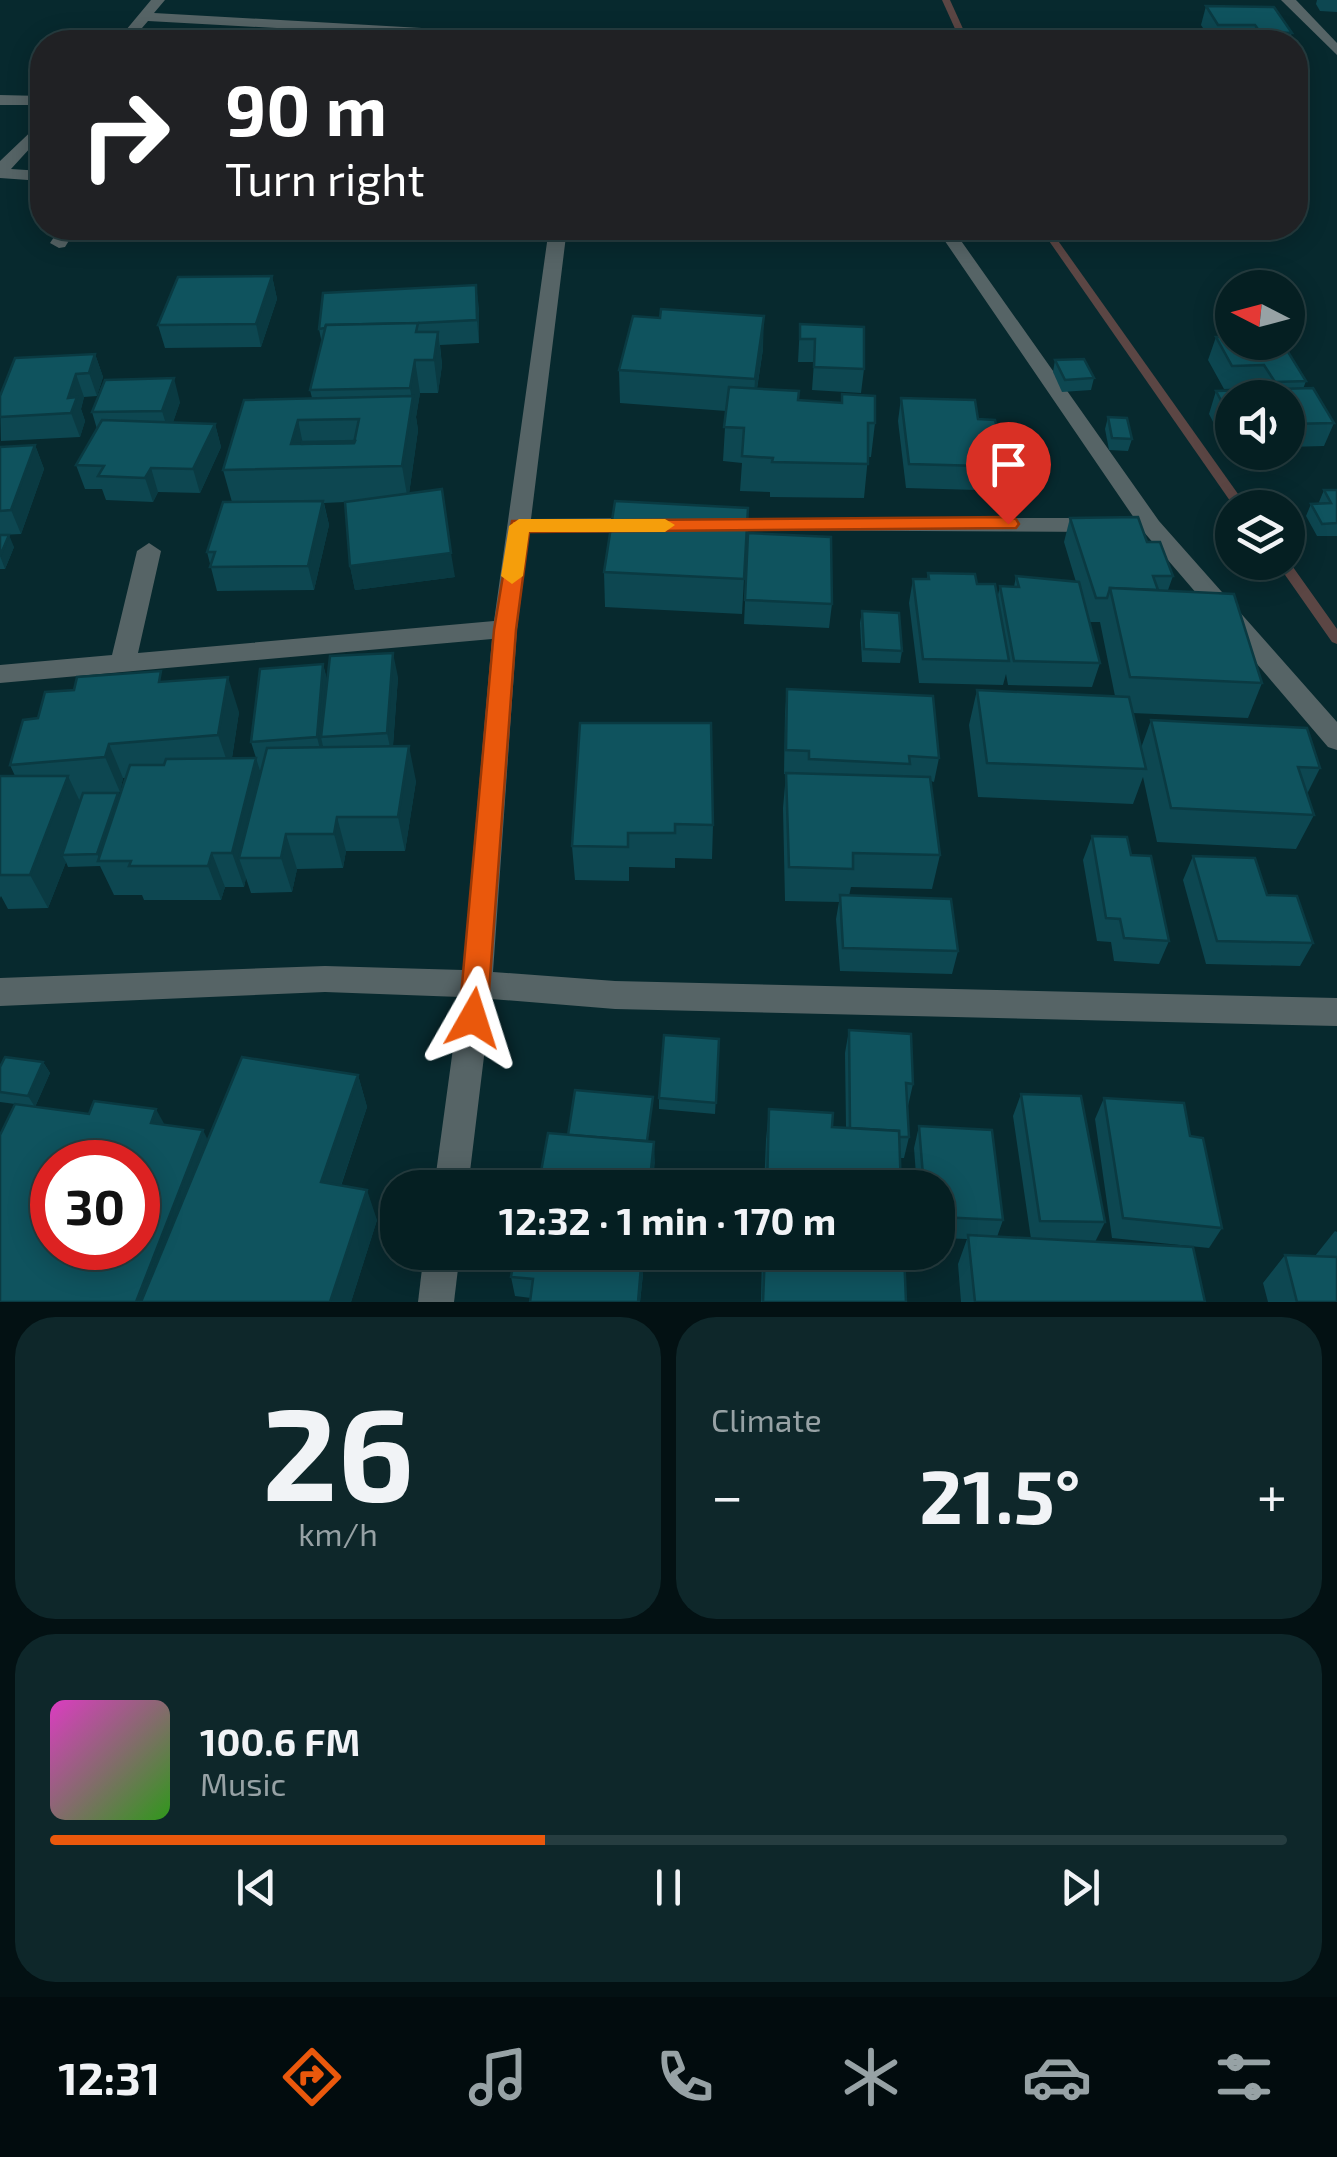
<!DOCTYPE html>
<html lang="en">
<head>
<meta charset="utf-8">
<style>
	body { margin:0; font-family:"Exo 2",sans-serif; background:#0e272a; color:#f1f3f6; height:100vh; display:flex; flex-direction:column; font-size:38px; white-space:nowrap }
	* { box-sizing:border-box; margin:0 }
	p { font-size:32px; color:#97a2a5 }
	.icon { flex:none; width:55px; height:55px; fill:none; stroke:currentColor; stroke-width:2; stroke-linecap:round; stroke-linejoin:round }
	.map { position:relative; height:1302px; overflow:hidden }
	.side { display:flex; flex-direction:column; gap:15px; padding:15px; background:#031113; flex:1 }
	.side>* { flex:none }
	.guide { position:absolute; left:30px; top:30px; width:1278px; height:210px; border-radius:40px; box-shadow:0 5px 25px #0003,0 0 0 2px #263d40; background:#202124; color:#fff; overflow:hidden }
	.needle { width:65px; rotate:276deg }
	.fabs { position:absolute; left:1215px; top:270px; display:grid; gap:20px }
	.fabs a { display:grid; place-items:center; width:90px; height:90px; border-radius:50%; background:#051f22; box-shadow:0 5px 25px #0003,0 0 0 2px #263d40; font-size:50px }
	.speed { position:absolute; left:30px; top:1140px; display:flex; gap:20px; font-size:50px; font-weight:700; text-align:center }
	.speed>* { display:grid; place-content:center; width:130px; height:130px; border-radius:50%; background:#051f22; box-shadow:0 5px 25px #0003,0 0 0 2px #263d40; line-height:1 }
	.speed .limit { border:15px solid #d22; background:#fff; color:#111 }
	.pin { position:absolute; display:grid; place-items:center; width:85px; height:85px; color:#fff; margin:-102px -42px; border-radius:50% 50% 50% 0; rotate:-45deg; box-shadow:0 0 10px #0007 }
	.pin .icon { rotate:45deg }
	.me { position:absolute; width:110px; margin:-55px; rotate:6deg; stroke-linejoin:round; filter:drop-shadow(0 0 8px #0008) }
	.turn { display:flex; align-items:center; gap:35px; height:210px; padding:0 30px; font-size:45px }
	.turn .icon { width:130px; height:130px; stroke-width:2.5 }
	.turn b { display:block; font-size:70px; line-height:85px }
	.big { font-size:75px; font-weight:700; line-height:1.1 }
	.side .widget { flex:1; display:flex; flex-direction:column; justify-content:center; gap:15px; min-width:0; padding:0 35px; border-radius:40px; background:#0e272a }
	.side .dial { align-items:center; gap:0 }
	.dial b { font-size:130px; line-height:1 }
	.song { display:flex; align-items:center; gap:30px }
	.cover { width:120px; height:120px; border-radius:15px; background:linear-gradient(135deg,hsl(310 70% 55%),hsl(110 70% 35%)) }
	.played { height:10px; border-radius:5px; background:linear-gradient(90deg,#ea580c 40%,#263d40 40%) }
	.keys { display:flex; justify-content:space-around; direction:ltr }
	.heat { display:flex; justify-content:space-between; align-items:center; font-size:55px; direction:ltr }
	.side .tiles { flex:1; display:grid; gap:15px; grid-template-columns:1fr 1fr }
	.widget:last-child { grid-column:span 2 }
	.trip { position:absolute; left:380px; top:1170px; width:575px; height:100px; border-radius:40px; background:#051f22; box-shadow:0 5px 25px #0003,0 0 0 2px #263d40; font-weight:700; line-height:100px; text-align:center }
	.menu { display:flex; height:160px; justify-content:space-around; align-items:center; background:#020c0e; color:#97a2a5 }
	.menu .icon { width:70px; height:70px }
	.menu .selected { color:#ea580c }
	.menu b { font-size:45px; color:#f1f3f6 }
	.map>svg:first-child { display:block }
</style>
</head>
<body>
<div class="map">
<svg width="1337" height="1302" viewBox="0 0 1337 1302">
	<rect width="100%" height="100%" fill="#07292e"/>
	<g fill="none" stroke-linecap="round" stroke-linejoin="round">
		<g fill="#5b4644" fill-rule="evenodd">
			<path d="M942,0H950L969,42H961Z"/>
			<path d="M1040,228H1049L1248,508H1235Z"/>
			<path d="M1288,560L1337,629V644L1332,642L1276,562H1288Z"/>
		</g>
		<g fill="#566466" fill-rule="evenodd">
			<path d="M151,0H165L154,13L601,38L608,42H532L148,21L130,42H116Z"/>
			<path d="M1281,0H1296L1337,43V55Z"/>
			<path d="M0,95L42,96V105H0Z"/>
			<path d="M42,121V135L11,169L42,171V181L0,178V161Z"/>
			<path d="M60,228H77L65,247L59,248L50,243Z"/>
			<path d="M549,228H567L531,519L644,518L655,525L644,532L529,533L517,629L493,972L615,981L1337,998V1026L615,1009L491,999L468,1188H434L460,997L325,992L0,1006V978L325,966L463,970L492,639L0,683V665L112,655L137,551L149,543L161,551L138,653L494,621Z"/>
			<path d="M936,228H952L1159,521L1337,722V750L1328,747L1143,531Z"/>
			<path d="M714,518H1099L1110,525L1099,532L706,530L703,525Z"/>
			<path d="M424,1252H460L454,1302H418Z"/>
		</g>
	</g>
	<g fill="#0d4751" fill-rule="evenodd">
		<path d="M1317,0H1337V12L1320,11L1316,4Z"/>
		<path d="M1206,6L1292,33L1288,42H1212L1201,25Z"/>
		<path d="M272,276L277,299L261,347L165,348L158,325Z"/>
		<path d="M479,308V343L440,345L442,365L438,393H420L416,417L418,430L409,494L455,577L355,590L350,566L345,502L324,503L329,525L314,590L217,591L207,552L232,502L223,470L312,398L310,390L322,344L319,329Z"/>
		<path d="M800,324L864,369L861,393L812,390L814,362H798Z"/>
		<path d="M1216,337L1306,381L1303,389L1334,423L1324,446L1288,447V398H1232V448L1227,449L1209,414L1216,391L1257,390L1256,388L1224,389L1208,360Z"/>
		<path d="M763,349L757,389L875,423L871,457H868L864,498L770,497V492L740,491L742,463L723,461L726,411L620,403L619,370Z"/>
		<path d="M95,354L103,377L97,396L84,397L81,409L85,421L80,437L1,441L0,396Z"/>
		<path d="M1055,360L1094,378L1091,390L1062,392L1053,372Z"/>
		<path d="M901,398L978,419L997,428L1018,467L1013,491L906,488L898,421Z"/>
		<path d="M180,402L173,422L215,424L221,447L200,493L158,492L153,502L106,500L102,489H85L76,465L97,429L92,412Z"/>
		<path d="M1108,417L1132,439L1128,451L1109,450L1105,429Z"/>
		<path d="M35,445L44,469L21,534L0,535L14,547L5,569H0V447Z"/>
		<path d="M1324,490H1337V536H1317L1306,516L1311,504H1320L1319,502Z"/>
		<path d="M748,508L742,614L605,607L604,572Z"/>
		<path d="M1070,518L1147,542L1173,576L1168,590L1262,683L1248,718L1132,713L1141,748L1151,720L1320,768L1307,794L1314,815L1296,849L1157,842L1143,777L1133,804L978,797L969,725L977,690L1115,696L1100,622H1089L1100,663L1092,687L1008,685L1006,674L1003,685L919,683L909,603L913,579H927L928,573L977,584L997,599L1000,586L1014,587L1016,576L1076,582L1064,542Z"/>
		<path d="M748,533L832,604L829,628L744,624Z"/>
		<path d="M862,611L902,651L900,663L862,662L860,623Z"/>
		<path d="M323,664L327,680L398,677L393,746L416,781L405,851H346L343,868L297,869L292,892L251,893L246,878L244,887H225L221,900H144L142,895H114L100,866L68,867L66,862L48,908L8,909L1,896L0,898V776H15L10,765L38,718L165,682L239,712L232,758H256L251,742ZM123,778H126L120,797L118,793H108L120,792Z"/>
		<path d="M787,689L939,758L934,782L931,781L940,855L932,889L851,887L849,896L958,951L952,974L840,971L836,919L839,902L785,901L783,808L786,774H784L785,713Z"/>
		<path d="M711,723L713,825L712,859L675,858V868L629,867V881L575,880L572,846Z"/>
		<path d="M1092,836L1131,855L1169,941L1159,964L1114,961L1111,942L1097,941L1083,860Z"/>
		<path d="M1193,856L1267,895L1313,943L1300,966L1206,964L1183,880Z"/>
		<path d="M849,1030L913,1084L908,1106L909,1137L904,1158H900L901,1188H764L766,1140L769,1109L832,1127L846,1128L845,1053Z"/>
		<path d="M719,1039L715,1114L659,1109V1098Z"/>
		<path d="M43,1062L50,1073L35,1107L165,1125L208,1140L358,1075L367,1107L341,1186L377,1220L351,1302H0L15,1104L0,1102V1067Z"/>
		<path d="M1021,1094L1105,1222L1095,1242L1205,1302H961L958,1264L967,1239L938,1238V1188H917L914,1148L919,1126L1003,1220L997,1237L1031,1239L1013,1116Z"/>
		<path d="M1104,1098L1190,1136L1222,1228L1209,1248L1112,1238L1095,1119Z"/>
		<path d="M1335,1231L1337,1232V1302H1268L1263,1283L1285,1255L1315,1256Z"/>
		<path d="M515,1252H626L643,1274L640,1302H530L531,1298L515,1296L511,1277Z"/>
		<path d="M762,1252H904L906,1302H761Z"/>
	</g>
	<g fill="#0a3a42">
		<path d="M272,276L277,299L261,347L256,324Z"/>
		<path d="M476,285L479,308V343L477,320Z"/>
		<path d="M764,316L763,349L753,413L755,379Z"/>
		<path d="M438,332L442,365L438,393L434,360Z"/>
		<path d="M95,354L103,377L97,396L89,373Z"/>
		<path d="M415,360L420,393L416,417L418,430L408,501L402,466L412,400L410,388Z"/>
		<path d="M76,374L84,397L81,409L85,421L80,437L71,413L68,398Z"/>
		<path d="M174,378L180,402L169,434L162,411Z"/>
		<path d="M298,420L305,454L291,444Z"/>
		<path d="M215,424L221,447L200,493L193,469Z"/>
		<path d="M35,445L44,469L21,534L11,510Z"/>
		<path d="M151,468L158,492L153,502L145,478Z"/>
		<path d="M323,501L329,525L314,590L308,566Z"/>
		<path d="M9,535L14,547L5,569L0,556Z"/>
		<path d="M451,553L455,577L355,590L350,566Z"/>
		<path d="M393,653L398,677L392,757L387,733Z"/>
		<path d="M323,664L329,688L321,737L324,751L323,761L317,737Z"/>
		<path d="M228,677L239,712L230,770L218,735Z"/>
		<path d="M109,744L123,778L120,792L105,757Z"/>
		<path d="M409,746L416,781L405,851L398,817Z"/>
		<path d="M256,758L267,793L239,858L246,878L244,887L232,853Z"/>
		<path d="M68,776L84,810L62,855L66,862L48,908L30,875Z"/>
		<path d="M118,793L123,805L101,861L97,854Z"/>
		<path d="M337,817L346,851L343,868L334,834Z"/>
		<path d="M286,834L297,869L292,892L281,858Z"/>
		<path d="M212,853L225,887L221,900L208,866Z"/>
		<path d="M43,1062L50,1073L35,1107L28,1096Z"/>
		<path d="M358,1075L367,1107L332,1212L321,1182Z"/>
		<path d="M156,1109L173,1140L151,1123Z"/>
		<path d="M203,1130L218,1161L165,1302H136Z"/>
		<path d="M654,1142L655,1163L652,1188H649Z"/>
		<path d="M367,1190L377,1220L351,1302H330Z"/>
		<path d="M642,1255L643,1274L640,1302H638Z"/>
	</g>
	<g fill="#0f535e" stroke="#0a3a42" stroke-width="2.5" fill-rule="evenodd">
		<path d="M1206,6L1274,7L1292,33L1260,32L1255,25H1218Z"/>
		<path d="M272,276L256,324L158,325L178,277Z"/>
		<path d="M476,285L477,320L418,323L326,325L325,328L319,329L323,293Z"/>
		<path d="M661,309L764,316L755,379L619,370L633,316L660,318Z"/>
		<path d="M418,323L416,332H438L434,360H415L410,388L310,390L326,325Z"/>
		<path d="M800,324L864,327V369L814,367L815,339H800Z"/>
		<path d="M1216,337H1232V342H1282L1306,381L1275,382L1264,365L1232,366Z"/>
		<path d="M95,354L89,373L76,374L68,398L77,397L71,413L0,417V396L15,358Z"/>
		<path d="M1084,359L1094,378L1065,380L1055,360Z"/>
		<path d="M174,378L162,411L92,412L105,380Z"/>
		<path d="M729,387L799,391L798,400L842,403V394L875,396V423H868V464L772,462L773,458L742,456L744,428L724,427Z"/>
		<path d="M1313,388L1334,423L1288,424V398H1232V421L1216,391Z"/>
		<path d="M413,396L402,466L223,470L244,400ZM359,419L354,443L291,444L298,420Z"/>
		<path d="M901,398L975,400L978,419L995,420L997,428L1011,429L1018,467L909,464Z"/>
		<path d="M1108,417L1127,418L1132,439L1112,438Z"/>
		<path d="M102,420L215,424L193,469L151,468L145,478L98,476L104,466L76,465Z"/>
		<path d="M355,441L354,443L302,444V442Z"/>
		<path d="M35,445L11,510L0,511V447Z"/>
		<path d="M442,489L451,553L350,566L345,502Z"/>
		<path d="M1324,490H1337V523L1322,524L1311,504L1331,503Z"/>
		<path d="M323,501L308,566L210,567L215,552H207L223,502Z"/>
		<path d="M615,501L748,508L744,579L604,572Z"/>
		<path d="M1138,517L1147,542H1160L1173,576H1153L1158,590L1110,588L1107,598H1096L1070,518Z"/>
		<path d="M748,533L831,537L832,604L745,600Z"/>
		<path d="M0,535H9L0,556Z"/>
		<path d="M928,573L975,574L977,584H995L1009,661L923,659L913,579H929Z"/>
		<path d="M1016,576L1079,582L1100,663L1014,661L1000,586L1019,587Z"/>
		<path d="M1110,588L1234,594L1262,683L1130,677Z"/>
		<path d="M862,611L899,613L902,651L864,649Z"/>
		<path d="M393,653L387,733L321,737L330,656Z"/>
		<path d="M323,664L317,737L251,742L260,669Z"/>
		<path d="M161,671L159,682L228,677L218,735L109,744L105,757L10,765L23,720L38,718L45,692L74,690L77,677Z"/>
		<path d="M787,689L933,696L939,758L909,756L910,764L809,759V751L786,750Z"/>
		<path d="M977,690L1129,697L1146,769L987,763Z"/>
		<path d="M1151,720L1307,728L1320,768L1298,767L1314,815L1171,808Z"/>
		<path d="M580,723H711L713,825L675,824V833H628V847L572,846Z"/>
		<path d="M409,746L398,817H337L334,834H286L281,858H239L267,748Z"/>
		<path d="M256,758L232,853H212L208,866H129L131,861H98L130,765H164L166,759Z"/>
		<path d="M786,773L930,777L940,855L853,853V869L789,867Z"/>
		<path d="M0,776H68L30,875H0Z"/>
		<path d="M83,793H118L97,854L62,855Z"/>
		<path d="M1092,836L1127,837L1131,855L1151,856L1169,941L1124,938L1120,919L1106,918Z"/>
		<path d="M1193,856L1255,858L1267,895L1297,896L1313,943L1217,941Z"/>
		<path d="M840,895L951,899L958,951L843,948Z"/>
		<path d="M849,1030L911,1034L913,1084L906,1083L909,1137H899V1131L850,1128Z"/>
		<path d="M664,1035L719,1039L716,1103L659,1098Z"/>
		<path d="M5,1057L43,1062L28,1096L0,1092V1067Z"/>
		<path d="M242,1057L358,1075L321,1182L367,1190L330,1302H141Z"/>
		<path d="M575,1090L653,1097L647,1141L568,1135Z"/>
		<path d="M1021,1094L1081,1096L1105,1222L1040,1221Z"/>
		<path d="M1104,1098L1184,1103L1190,1136L1203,1138L1222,1228L1123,1218Z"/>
		<path d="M94,1101L156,1109L151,1123L203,1130L136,1302H0V1135L15,1104L89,1114ZM52,1162H138V1248H52Z"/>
		<path d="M769,1109L833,1113L832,1127L899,1131L901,1188H767Z"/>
		<path d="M919,1126L992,1130L1003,1220L938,1217V1188H924Z"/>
		<path d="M548,1133L654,1142L649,1188H538Z"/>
		<path d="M968,1235L1193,1247L1205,1302H975Z"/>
		<path d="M515,1252H622L642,1255L638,1302H530L533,1279L511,1277Z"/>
		<path d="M765,1252H904L906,1302H763Z"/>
		<path d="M1285,1255L1337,1257V1302H1297Z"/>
	</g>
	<path fill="#ea580c" stroke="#983908" stroke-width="2.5" d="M1008,517L1016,519L1019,524L1016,528L529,532L516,630L487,1018L483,1026L473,1030L463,1026L459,1018L494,630L512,521Z"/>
	<path fill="#f59e0b" d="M519,519H665L675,525L665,532H529L523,576L512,584L501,576L509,526Z"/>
</svg>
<div class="fabs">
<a><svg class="needle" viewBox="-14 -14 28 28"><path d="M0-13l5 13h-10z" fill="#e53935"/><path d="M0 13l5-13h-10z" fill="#97a2a5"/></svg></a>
<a><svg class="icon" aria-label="sound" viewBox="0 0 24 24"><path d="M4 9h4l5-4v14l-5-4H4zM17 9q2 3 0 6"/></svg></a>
<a><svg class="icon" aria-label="layers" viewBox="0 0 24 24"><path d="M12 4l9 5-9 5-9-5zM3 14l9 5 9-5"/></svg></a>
</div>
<div class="speed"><div class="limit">30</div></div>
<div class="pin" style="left:1008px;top:524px;background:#d93025"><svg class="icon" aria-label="arrive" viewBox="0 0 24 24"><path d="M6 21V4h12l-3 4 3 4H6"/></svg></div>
<svg class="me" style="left:473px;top:1018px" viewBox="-20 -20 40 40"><path d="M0-17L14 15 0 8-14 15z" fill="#ea580c" stroke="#fff" stroke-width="4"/></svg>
<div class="trip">12:32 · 1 min · 170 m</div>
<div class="guide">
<div class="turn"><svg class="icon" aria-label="right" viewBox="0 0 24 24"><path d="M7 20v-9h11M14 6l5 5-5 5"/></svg><div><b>90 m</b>Turn right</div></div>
</div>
</div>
<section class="side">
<div class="tiles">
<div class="widget dial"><b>26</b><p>km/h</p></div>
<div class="widget"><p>Climate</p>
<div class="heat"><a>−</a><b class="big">21.5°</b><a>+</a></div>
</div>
<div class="widget">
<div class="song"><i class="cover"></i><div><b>100.6 FM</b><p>Music</p></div></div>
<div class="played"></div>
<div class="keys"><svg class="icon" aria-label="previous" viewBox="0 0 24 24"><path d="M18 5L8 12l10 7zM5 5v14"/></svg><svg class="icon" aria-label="pause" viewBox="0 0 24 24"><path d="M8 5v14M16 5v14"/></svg><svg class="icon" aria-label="next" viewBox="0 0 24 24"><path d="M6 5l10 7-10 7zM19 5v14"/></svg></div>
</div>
</div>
</section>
<nav class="menu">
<b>12:31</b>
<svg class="icon selected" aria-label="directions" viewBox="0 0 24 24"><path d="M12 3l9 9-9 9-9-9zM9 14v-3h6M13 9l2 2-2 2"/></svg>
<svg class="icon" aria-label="music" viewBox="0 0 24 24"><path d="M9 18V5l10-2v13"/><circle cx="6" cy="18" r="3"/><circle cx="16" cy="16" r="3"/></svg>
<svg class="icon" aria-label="phone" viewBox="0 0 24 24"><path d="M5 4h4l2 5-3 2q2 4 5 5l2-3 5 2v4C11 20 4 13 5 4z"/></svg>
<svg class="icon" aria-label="climate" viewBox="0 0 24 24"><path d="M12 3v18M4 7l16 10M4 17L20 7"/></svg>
<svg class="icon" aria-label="car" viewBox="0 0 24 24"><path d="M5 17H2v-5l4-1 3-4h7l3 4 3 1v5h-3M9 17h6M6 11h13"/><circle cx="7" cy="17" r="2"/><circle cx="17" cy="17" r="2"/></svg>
<svg class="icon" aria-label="filters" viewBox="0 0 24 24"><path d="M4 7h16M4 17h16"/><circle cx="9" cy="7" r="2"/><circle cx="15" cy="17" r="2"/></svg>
</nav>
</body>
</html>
